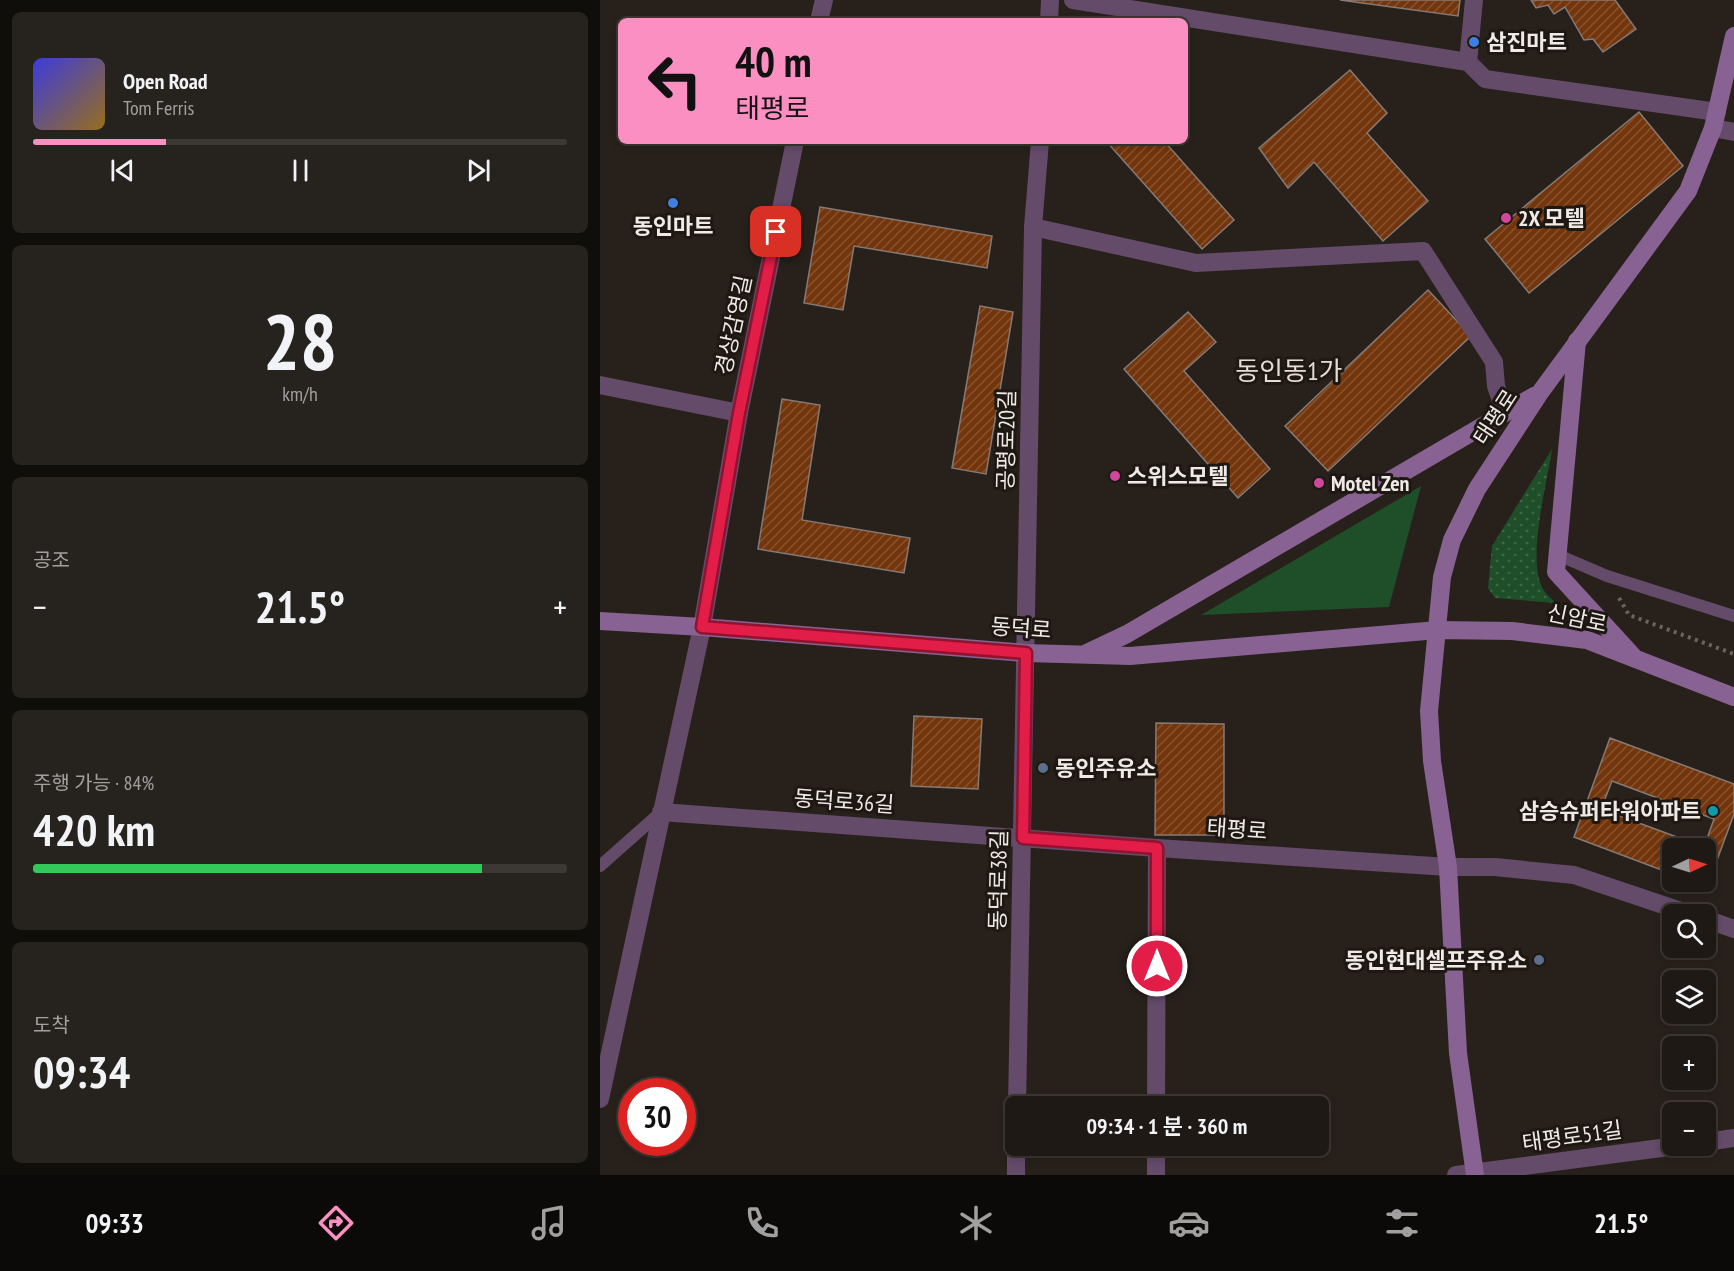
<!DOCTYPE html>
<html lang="ko">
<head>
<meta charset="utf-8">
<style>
	body { margin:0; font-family:"PT Sans Narrow","Noto Sans KR",sans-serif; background:#26221d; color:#f1f3f6; height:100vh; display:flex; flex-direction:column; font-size:22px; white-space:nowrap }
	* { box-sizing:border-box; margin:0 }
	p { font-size:20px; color:#a1a0a0 }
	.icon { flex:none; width:33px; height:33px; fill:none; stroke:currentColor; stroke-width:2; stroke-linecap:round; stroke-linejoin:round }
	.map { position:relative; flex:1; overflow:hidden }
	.drawer { display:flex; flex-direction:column; gap:12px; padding:12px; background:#100e0b; width:600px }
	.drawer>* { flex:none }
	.top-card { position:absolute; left:18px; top:18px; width:570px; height:126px; border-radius:9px; box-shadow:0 3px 9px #0003,0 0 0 2px #3c3834; background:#fc8fc1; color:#111; overflow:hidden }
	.needle { width:39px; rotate:86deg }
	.controls { position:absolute; left:1062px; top:838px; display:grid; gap:12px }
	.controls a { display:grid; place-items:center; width:54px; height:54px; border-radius:9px; background:#1e1914; box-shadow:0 3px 9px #0003,0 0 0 2px #3c3834; font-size:30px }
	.speed { position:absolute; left:18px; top:1078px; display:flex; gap:12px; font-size:30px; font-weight:700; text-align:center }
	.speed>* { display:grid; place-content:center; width:78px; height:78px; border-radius:50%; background:#1e1914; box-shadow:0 3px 9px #0003,0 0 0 2px #3c3834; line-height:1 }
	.speed .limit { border:9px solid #d22; background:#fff; color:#111 }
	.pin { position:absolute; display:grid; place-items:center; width:51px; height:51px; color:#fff; margin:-26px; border-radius:12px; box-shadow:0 3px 9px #0006 }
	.me { position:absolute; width:66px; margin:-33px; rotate:0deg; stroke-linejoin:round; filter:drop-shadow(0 0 4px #0008) }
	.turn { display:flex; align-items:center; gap:21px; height:126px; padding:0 18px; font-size:27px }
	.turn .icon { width:78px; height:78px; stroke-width:2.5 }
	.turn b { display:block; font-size:42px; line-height:51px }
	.big { font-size:45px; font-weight:600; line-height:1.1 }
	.drawer .card { flex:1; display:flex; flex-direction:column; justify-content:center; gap:9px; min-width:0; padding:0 21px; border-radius:9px; background:#26221d }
	.drawer .dial { align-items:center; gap:0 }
	.dial b { font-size:78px; line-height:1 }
	.song { display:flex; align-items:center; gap:18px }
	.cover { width:72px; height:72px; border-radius:9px; background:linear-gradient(135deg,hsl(240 70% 55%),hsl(40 70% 35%)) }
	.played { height:6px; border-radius:3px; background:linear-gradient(90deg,#fc8fc1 25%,#3c3834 25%) }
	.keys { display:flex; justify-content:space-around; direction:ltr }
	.heat { display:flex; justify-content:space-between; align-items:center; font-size:33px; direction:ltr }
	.charge { height:9px; border-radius:4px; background:linear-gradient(90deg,#34c759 84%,#3c3834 0) }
	.trip { position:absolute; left:405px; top:1096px; width:324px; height:60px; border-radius:9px; background:#1e1914; box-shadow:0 3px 9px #0003,0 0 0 2px #3c3834; font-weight:600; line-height:60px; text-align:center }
	.tab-bar { display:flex; height:96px; justify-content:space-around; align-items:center; background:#0c0a08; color:#a1a0a0 }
	.tab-bar .icon { width:42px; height:42px }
	.tab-bar .current { color:#fc8fc1 }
	.tab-bar b { font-size:27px; color:#f1f3f6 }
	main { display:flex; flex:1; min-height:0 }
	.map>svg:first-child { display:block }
</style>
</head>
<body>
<main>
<section class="drawer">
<div class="card">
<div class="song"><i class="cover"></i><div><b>Open Road</b><p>Tom Ferris</p></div></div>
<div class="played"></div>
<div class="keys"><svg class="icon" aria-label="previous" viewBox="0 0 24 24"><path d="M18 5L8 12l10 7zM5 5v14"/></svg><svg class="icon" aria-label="pause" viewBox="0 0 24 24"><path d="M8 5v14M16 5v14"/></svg><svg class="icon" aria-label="next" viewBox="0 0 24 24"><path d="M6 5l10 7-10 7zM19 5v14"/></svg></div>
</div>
<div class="card dial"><b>28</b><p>km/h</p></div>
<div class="card"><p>공조</p>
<div class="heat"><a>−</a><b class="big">21.5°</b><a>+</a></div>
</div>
<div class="card"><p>주행 가능 · 84%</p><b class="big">420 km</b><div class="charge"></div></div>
<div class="card"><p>도착</p><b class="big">09:34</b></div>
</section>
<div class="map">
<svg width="1134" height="1175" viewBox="0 0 1134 1175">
	<defs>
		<pattern id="garden-dots" width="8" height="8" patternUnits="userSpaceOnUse" patternTransform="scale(1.5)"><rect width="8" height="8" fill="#1e4f29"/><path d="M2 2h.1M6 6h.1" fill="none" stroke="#3f6848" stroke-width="1.8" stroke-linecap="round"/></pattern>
		<pattern id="building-hatch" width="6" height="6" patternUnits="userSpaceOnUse" patternTransform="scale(1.5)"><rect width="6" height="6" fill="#73350b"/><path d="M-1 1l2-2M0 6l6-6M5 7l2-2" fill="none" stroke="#87522f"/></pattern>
	</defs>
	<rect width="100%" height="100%" fill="#28211b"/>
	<path fill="#1e4f29" d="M821,486L789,607L601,615Z"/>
	<path fill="url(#garden-dots)" d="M952,449C947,484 928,553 941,585C944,593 950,597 956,603L895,598L888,588L892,546Z"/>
	<g fill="url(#building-hatch)" stroke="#857a75" stroke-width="1.5" fill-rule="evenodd">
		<path d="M740,0H860L858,16Z"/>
		<path d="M931,0H1015L1036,29L1003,52L993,39L984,40L965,7L954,14L948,5L936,8Z"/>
		<path d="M750,70L787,113L767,133L828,201L783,241L714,162L688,188L659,148Z"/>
		<path d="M1039,112L1083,166L929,293L885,239Z"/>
		<path d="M506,141H564L634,220L602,249Z"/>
		<path d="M220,207L392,236L387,268L254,246L243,310L204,303Z"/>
		<path d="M828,290L871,336L728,471L685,426Z"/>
		<path d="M380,306L413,312L386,474L352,468Z"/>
		<path d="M588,312L616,342L584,371L670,469L638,498L524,369Z"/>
		<path d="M182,399L220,405L202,520L310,538L304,573L158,549Z"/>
		<path d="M314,716L382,719L378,789L311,786Z"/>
		<path d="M556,723L624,724V835H555Z"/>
		<path d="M1010,738L1134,784V814L1107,887L1093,882H1106V849H1072V874L974,837ZM1012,781L1114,819L1104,847L1001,809Z"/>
	</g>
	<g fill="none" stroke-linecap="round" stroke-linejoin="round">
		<path stroke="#6a645e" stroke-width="4" stroke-dasharray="3 4.5" stroke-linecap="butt" d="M1019,598L1029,615L1134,654"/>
		<g stroke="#644b69" stroke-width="12">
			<path d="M958,555L1007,576L1134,616"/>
			<path d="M0,866L61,812"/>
		</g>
		<g stroke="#644b69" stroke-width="18">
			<path d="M473,0L868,62L885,79L1117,112"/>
			<path d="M449,21L450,0"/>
			<path d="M868,62L874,0"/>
			<path d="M1113,128L1134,132"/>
			<path d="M433,227L596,263L823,251L894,362L896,386L905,413"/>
			<path d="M0,385L139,413"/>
			<path d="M61,812L557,848L848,867H895L974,875L1093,915"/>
			<path d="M1106,919L1134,929"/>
			<path d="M417,1107L433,227L440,141"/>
			<path d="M556,1107L557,848"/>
			<path d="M1106,1142L1134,1138"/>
			<path d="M416,1175V1146"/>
			<path d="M556,1175V1146"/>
			<path d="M856,1175L1076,1146"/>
		</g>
		<g stroke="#644b69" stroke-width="18">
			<path d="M219,21L224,0"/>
			<path d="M0,1099L102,627L139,413L195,141"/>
		</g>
		<g stroke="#886292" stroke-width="18">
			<path d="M977,341L956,572L1032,655"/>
			<path d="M0,621L102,627L426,653L530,656L838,630L912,631L987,640L1134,697"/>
			<path d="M485,654L527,634L934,396"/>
			<path d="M875,1175L858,1053L848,867L832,761L829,711L842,577L852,540L877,489L939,394L1088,191L1113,128L1134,36"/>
		</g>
	</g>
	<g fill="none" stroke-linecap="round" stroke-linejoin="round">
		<g stroke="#92132f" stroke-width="15">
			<path id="route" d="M176,232L139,413L102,627L426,653L423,838L557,848V966"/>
		</g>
		<use href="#route" stroke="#e11d48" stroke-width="10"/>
	</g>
	<g fill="#3f7fe0" stroke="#1e1812" stroke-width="2">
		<circle cx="874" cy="42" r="6"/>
		<circle cx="73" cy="203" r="6"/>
	</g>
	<g fill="#d1479c" stroke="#1e1812" stroke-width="2">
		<circle cx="906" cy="218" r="6"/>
		<circle cx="515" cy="476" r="6"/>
		<circle cx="719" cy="483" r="6"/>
	</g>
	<g fill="#5c6f8a" stroke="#1e1812" stroke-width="2">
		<circle cx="443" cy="768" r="6"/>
		<circle cx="939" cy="960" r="6"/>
	</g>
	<circle fill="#0f9aa8" stroke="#1e1812" stroke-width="2" cx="1113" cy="811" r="6"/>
	<g text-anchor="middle" stroke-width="6" stroke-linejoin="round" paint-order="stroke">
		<g font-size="22" font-weight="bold" fill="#efeae6" stroke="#1e1812" text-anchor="start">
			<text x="886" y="50">삼진마트</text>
			<text x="918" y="226">2X 모텔</text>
			<text x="73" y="234" text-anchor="middle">동인마트</text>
			<text x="527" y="484">스위스모텔</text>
			<text x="731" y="491">Motel Zen</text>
			<text x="455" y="776">동인주유소</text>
			<text x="1101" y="819" text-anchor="end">삼승슈퍼타워아파트</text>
			<text x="927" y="968" text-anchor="end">동인현대셀프주유소</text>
		</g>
		<g font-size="22" fill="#efeae6" stroke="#1e1812">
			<text transform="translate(133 325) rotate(-78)" y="8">경상감영길</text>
			<text transform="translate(895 417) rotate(-57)" y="8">태평로</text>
			<text transform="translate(406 440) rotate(-89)" y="8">공평로20길</text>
			<text transform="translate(977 618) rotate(12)" y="8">신암로</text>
			<text transform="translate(421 628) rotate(4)" y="8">동덕로</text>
			<text transform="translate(244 801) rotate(4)" y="8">동덕로36길</text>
			<text transform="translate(637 829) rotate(4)" y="8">태평로</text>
			<text transform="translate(398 880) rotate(-89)" y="8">동덕로38길</text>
			<text transform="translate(972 1136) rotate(-8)" y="8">태평로51길</text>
		</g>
		<g font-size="26" fill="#e6dcd4" stroke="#1e1812">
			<text x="689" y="380">동인동1가</text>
		</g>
	</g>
</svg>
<div class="controls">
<a><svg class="needle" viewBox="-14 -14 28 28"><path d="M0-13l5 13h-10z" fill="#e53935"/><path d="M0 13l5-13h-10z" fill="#a1a0a0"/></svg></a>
<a><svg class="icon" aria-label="search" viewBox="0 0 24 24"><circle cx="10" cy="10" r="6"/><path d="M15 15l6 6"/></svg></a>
<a><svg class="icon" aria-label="layers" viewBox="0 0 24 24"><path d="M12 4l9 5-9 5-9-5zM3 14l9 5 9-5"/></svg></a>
<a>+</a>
<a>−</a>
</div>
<div class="speed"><div class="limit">30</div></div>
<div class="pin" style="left:176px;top:232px;background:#d93025"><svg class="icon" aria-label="arrive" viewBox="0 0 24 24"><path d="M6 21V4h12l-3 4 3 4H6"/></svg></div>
<svg class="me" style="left:557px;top:966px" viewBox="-20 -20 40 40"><circle r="17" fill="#e11d48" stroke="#fff" stroke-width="3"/><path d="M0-11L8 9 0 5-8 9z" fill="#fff"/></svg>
<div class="trip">09:34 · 1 분 · 360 m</div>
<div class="top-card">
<div class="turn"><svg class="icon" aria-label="left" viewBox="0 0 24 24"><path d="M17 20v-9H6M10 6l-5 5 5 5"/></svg><div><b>40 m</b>태평로</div></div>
</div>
</div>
</main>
<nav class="tab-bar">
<b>09:33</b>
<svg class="icon current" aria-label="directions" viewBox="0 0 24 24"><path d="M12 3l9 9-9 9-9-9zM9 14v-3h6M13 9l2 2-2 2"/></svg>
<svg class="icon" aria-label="music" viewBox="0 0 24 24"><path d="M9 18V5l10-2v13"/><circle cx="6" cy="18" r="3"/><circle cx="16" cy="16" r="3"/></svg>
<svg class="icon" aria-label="phone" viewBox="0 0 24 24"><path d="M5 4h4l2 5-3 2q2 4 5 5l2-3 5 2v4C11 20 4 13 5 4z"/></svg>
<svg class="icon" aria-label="climate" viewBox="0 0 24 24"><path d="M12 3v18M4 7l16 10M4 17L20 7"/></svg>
<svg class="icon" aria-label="car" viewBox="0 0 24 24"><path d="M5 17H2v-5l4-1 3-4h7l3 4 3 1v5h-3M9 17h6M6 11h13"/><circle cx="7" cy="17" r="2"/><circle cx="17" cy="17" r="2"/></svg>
<svg class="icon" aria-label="filters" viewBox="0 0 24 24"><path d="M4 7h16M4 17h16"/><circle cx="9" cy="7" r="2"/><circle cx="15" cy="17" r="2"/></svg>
<b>21.5°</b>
</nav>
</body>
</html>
